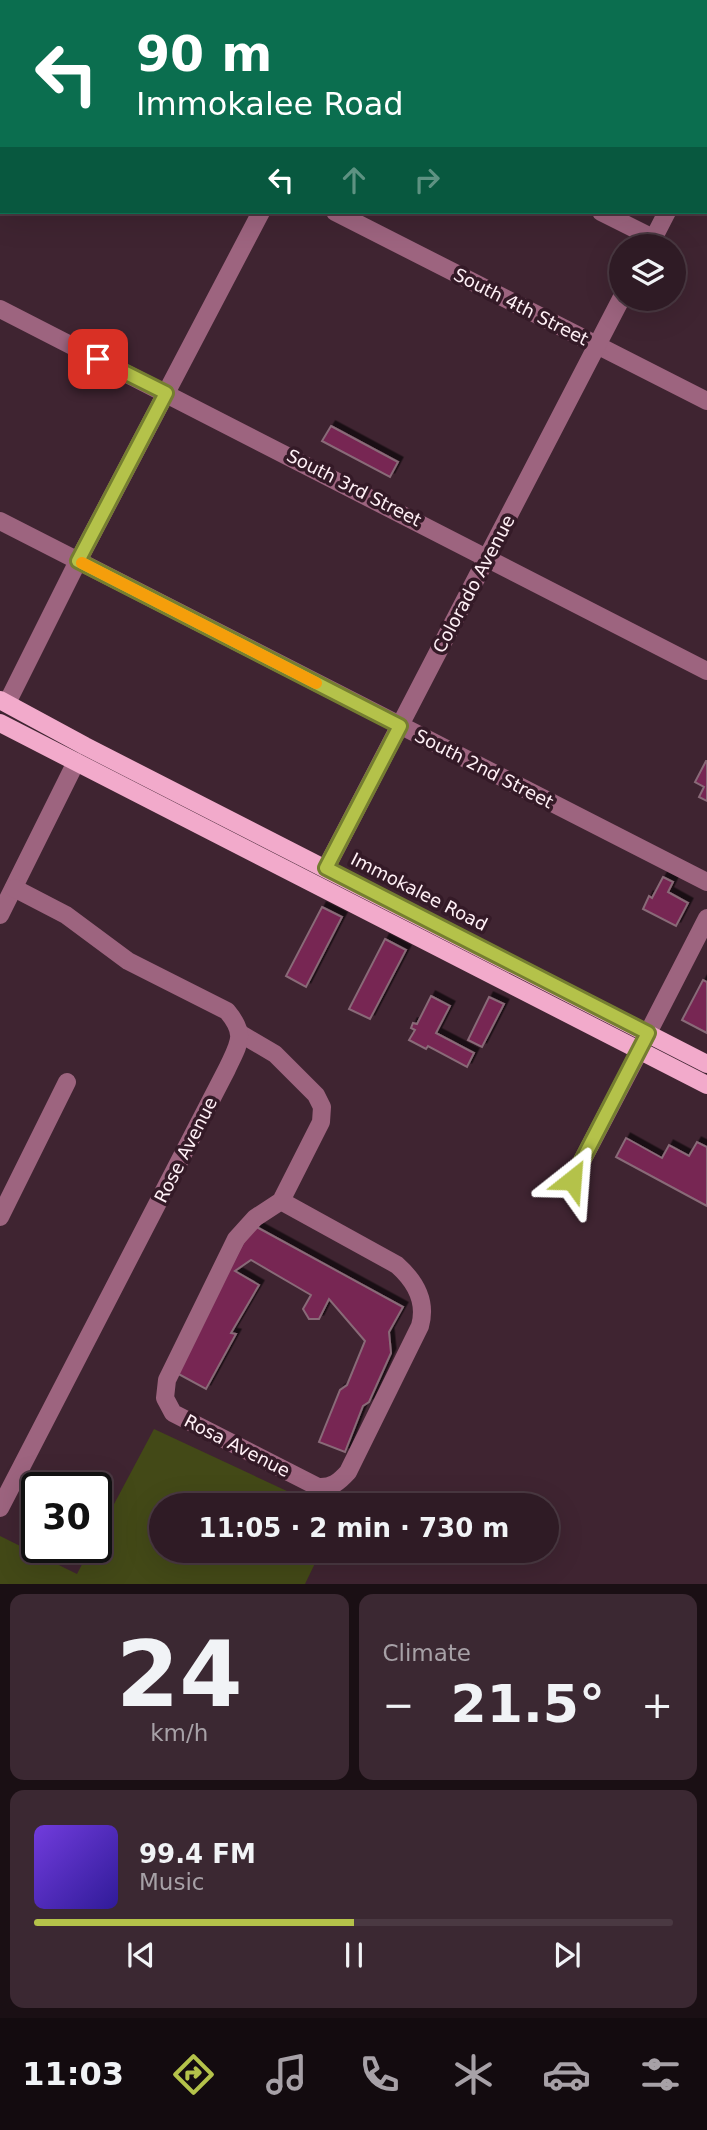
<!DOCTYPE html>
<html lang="en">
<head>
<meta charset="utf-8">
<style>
	body { margin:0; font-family:"DejaVu Sans",sans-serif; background:#3b2832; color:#f1f3f6; height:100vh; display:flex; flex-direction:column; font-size:26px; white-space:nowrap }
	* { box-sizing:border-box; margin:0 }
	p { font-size:23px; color:#a7a1a7 }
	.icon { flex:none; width:38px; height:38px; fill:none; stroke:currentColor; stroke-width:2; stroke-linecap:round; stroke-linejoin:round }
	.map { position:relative; height:1584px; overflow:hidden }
	.sheet { display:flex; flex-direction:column; gap:10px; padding:10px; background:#1a0f14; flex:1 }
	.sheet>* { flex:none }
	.guide { position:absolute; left:0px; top:0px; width:707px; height:214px; box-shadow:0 7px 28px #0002,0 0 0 2px #4a3942; background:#0b6e4f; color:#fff; overflow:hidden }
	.tools { position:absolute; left:609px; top:234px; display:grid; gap:14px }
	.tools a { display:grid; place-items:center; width:77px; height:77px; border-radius:50%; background:#2f1b25; box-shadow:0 7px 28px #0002,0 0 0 2px #4a3942; font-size:35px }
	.speed { position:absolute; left:21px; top:1472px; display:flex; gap:14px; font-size:35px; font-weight:700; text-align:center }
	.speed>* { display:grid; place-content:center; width:91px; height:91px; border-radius:50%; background:#2f1b25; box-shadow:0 7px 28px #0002,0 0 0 2px #4a3942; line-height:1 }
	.speed .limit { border:4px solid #111; border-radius:10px; background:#fff; color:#111 }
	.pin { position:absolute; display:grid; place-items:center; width:60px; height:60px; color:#fff; margin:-30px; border-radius:14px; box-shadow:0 4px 10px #0006 }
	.me { position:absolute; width:77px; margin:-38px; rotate:28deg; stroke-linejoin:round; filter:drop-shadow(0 0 5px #0008) }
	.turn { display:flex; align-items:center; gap:24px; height:147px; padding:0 21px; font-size:32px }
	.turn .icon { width:91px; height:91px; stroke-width:2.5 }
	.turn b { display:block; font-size:49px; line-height:60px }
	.lanes { display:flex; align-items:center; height:66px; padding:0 21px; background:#0003; justify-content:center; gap:35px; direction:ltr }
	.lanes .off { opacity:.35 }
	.big { font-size:52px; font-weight:800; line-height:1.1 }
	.sheet .widget { flex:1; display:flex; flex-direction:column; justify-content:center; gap:10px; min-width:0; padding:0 24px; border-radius:14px; background:#3b2832 }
	.sheet .dial { align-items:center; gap:0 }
	.dial b { font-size:91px; line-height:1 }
	.song { display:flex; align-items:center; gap:21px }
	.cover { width:84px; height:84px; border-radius:10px; background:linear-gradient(135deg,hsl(260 70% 55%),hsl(250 70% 35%)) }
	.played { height:7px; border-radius:4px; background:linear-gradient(90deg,#b4c24a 50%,#4a3942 50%) }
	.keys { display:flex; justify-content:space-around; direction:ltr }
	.heat { display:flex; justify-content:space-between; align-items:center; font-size:38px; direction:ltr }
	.sheet .tiles { flex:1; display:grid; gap:10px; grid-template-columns:1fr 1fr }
	.widget:last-child { grid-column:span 2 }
	.trip { position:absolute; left:149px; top:1493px; width:410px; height:70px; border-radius:35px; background:#2f1b25; box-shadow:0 7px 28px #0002,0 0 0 2px #4a3942; font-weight:800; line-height:70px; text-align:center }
	.dock { display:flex; height:112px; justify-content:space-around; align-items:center; background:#130b0f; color:#a7a1a7 }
	.dock .icon { width:49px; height:49px }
	.dock .on { color:#b4c24a }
	.dock b { font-size:32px; color:#f1f3f6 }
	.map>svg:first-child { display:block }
</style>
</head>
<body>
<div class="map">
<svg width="707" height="1584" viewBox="0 0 707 1584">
	<defs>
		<filter id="shadow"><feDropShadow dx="4.5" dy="-4.5" stdDeviation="0" flood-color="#0009"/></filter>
	</defs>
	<rect width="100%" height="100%" fill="#3f2431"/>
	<path fill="#434917" d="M154,1429L317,1505H161V1550L321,1551L305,1584H0V1536L77,1574L91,1547H96V1538Z"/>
	<g fill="#772552" stroke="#896a78" stroke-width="2" filter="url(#shadow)">
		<path d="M331,426L398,462L390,477L322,441Z"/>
		<path d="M706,761H707V801L699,797L704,787L695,782Z"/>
		<path d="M663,877L673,882L668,892L688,903L676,926L643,909L649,896L652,898Z"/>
		<path d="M322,907L342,917L306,987L286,976Z"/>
		<path d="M385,939L406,950L370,1019L349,1009Z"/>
		<path d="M703,980L707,982V1033L682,1020Z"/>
		<path d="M431,996L450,1006L436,1033L474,1053L467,1067L428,1046L426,1049L409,1040L415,1030L411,1028L413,1023L417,1024Z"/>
		<path d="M489,997L504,1004L482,1047L468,1040Z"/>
		<path d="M626,1138L662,1158L669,1145L689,1156L697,1142L707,1147V1206L616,1157Z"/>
		<path d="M253,1225L403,1307L389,1332L391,1353L369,1402L363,1406L345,1452L319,1442L340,1390L347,1385L365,1341L329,1299L319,1319H309L303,1309L311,1295L251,1260L235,1271L259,1285L231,1333L236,1334L206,1389L173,1371Z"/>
	</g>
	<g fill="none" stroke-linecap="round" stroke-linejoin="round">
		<g stroke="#9d647f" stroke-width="18">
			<path d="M192,0L195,2"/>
			<path d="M532,0L535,2"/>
			<path d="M368,2L369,0"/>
			<path d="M705,88L707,89"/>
			<path d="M0,102L2,103"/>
			<path d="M705,138L707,135"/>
			<path d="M335,212L707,401"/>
			<path d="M601,212L653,238"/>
			<path d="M649,247L667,212"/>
			<path d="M0,309L707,671"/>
			<path d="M0,521L707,882"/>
			<path d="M7,703L78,561L261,212"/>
			<path d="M326,868L621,299"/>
			<path d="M0,915L76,762"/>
			<path d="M648,1033L707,918"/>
			<path d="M241,1034L275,1054L316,1095L322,1107L321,1122L281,1201L255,1218L236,1239L167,1380L165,1398L173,1413L318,1487C332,1488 339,1482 348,1472L420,1326C427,1301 415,1281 397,1265L281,1201"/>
			<path d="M572,1180L640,1050"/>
			<path d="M0,1217L67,1082"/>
			<path d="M0,1508L227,1069C239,1043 247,1035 227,1011L128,961L66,915L14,888"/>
		</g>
		<g stroke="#f2aacb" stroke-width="18">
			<path d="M0,700L85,746L707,1064"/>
			<path d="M0,723L707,1085"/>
		</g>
	</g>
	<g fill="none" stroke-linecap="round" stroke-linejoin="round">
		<g stroke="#757e30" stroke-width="18">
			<path id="route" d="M98,359L166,393L78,561L400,726L326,868L648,1033L572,1180"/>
		</g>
		<use href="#route" stroke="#b4c24a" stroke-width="12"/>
		<path stroke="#f59e0b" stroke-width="12" d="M82,563L316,683"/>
	</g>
	<g text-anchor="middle" stroke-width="7" stroke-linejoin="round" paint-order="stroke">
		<g font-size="18" fill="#fff0f6" stroke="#341a27">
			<text transform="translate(521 307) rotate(27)" y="6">South 4th Street</text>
			<text transform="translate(354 488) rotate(27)" y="6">South 3rd Street</text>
			<text transform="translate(474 584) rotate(-62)" y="6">Colorado Avenue</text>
			<text transform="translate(484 769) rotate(27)" y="6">South 2nd Street</text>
			<text transform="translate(419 892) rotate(27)" y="6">Immokalee Road</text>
			<text transform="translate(186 1150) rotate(-63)" y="6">Rose Avenue</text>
			<text transform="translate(237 1446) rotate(27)" y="6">Rosa Avenue</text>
		</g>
	</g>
</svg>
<div class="tools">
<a><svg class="icon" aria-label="layers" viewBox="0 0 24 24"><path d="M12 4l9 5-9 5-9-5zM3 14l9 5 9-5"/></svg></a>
</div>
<div class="speed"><div class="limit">30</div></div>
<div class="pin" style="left:98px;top:359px;background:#d93025"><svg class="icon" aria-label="arrive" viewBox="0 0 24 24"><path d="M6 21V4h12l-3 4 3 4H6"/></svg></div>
<svg class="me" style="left:572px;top:1180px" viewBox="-20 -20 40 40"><path d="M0-17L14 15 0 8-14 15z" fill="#b4c24a" stroke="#fff" stroke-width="4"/></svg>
<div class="trip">11:05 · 2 min · 730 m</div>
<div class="guide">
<div class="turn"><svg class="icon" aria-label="left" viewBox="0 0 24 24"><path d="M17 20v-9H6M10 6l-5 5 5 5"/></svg><div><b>90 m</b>Immokalee Road</div></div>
<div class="lanes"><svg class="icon" aria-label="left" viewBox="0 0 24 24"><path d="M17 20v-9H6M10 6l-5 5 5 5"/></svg><svg class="icon off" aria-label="ahead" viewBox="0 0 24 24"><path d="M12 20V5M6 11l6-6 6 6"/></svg><svg class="icon off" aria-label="right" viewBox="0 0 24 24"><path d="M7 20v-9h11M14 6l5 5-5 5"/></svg></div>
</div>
</div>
<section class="sheet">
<div class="tiles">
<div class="widget dial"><b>24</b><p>km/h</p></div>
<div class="widget"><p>Climate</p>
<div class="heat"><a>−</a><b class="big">21.5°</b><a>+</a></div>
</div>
<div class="widget">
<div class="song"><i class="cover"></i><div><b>99.4 FM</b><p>Music</p></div></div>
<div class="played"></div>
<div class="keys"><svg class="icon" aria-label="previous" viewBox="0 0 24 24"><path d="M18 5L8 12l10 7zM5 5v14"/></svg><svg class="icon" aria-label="pause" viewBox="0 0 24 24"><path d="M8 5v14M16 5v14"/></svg><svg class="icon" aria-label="next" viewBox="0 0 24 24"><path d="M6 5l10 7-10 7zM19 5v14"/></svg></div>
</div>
</div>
</section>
<nav class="dock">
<b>11:03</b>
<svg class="icon on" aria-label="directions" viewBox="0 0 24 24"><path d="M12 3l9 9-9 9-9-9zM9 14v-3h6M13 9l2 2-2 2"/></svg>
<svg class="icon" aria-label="music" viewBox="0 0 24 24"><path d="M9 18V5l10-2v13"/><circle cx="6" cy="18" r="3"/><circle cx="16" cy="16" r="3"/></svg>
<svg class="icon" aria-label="phone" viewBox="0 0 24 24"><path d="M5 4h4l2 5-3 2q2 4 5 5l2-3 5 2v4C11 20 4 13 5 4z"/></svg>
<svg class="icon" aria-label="climate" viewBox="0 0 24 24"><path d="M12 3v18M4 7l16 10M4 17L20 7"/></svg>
<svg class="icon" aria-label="car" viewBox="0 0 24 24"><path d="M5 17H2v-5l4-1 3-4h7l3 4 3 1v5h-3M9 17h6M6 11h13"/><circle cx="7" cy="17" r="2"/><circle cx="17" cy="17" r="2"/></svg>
<svg class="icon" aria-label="filters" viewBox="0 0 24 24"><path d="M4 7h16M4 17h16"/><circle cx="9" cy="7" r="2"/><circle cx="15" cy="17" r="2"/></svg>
</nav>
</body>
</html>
